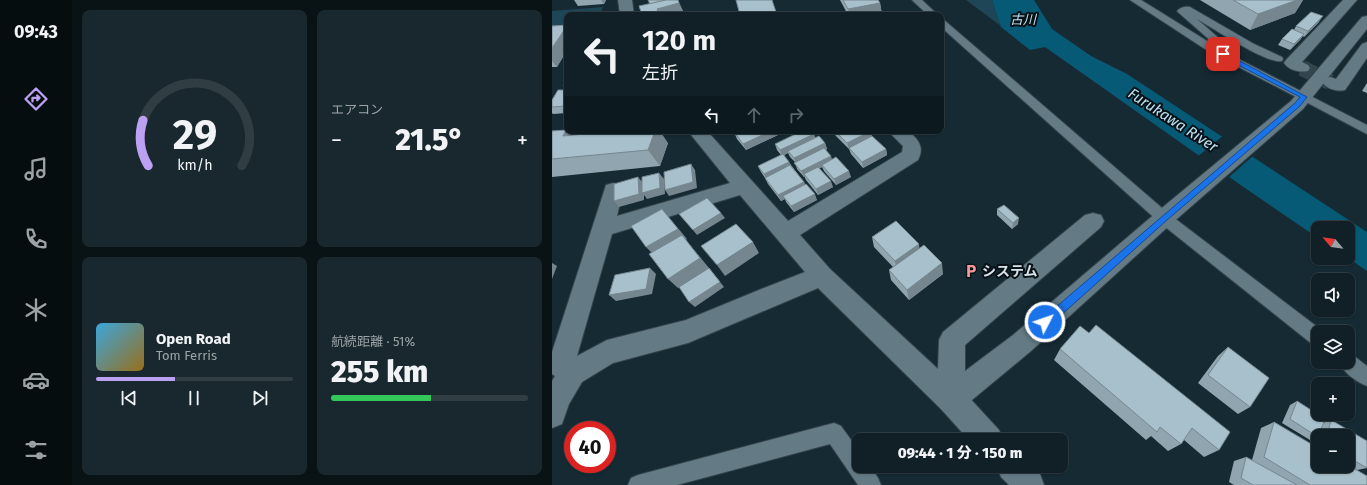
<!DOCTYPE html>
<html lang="ja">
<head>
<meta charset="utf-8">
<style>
	body { margin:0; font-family:"Fira Sans","Noto Sans JP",sans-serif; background:#19282e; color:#f1f3f6; height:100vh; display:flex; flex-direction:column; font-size:15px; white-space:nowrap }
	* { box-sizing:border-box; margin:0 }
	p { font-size:13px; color:#9ca3a7 }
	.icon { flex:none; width:22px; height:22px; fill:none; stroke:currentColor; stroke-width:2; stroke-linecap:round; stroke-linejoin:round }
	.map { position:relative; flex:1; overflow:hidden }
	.side { display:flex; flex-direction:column; gap:10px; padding:10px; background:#091215; width:480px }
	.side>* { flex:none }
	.hud { position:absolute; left:12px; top:12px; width:380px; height:122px; border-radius:8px; box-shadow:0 1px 3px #0004,0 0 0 1px #303e43; background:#102026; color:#f1f3f6; overflow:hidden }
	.needle { width:26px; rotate:299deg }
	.fabs { position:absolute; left:759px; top:221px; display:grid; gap:8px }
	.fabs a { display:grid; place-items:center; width:44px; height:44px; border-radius:8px; background:#102026; box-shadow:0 1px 3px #0004,0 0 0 1px #303e43; font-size:20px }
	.speed { position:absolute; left:12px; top:421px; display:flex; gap:8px; font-size:20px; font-weight:700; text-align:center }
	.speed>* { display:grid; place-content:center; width:52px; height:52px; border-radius:50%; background:#102026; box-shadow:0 1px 3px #0004,0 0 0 1px #303e43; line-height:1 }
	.speed .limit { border:6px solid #d22; background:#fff; color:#111 }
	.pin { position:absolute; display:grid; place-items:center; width:34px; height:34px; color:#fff; margin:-17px; border-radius:8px; box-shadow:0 2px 6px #0006 }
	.me { position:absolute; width:44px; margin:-22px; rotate:49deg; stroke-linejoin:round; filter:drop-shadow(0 0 3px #0008) }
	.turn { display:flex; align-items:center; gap:14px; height:84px; padding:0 12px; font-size:18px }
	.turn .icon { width:52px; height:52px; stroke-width:2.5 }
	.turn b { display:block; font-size:28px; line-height:34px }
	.lanes { display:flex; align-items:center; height:38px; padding:0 12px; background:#0003; justify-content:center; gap:20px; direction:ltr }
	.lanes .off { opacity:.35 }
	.big { font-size:30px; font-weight:800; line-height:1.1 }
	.side .card { flex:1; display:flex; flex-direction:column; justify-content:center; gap:6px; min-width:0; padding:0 14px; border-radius:8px; background:#19282e }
	.side .dial { align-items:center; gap:0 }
	.dial svg { height:104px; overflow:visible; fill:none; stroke:#303e43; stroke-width:7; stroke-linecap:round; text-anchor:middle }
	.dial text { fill:#f1f3f6; stroke:none }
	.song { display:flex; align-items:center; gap:12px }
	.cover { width:48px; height:48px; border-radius:6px; background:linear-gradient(135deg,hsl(200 70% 55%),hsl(40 70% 35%)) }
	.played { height:4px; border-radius:2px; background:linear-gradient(90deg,#bca0f2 40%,#303e43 40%) }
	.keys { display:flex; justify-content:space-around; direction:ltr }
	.heat { display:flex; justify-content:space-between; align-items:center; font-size:22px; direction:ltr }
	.charge { height:6px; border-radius:3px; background:linear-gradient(90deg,#34c759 51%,#303e43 0) }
	.side .tiles { flex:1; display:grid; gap:10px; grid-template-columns:repeat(2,1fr) }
	.trip { position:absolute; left:300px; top:433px; width:216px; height:40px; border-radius:8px; background:#102026; box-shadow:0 1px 3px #0004,0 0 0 1px #303e43; font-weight:800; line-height:40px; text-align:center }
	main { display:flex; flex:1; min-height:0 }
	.tabs { display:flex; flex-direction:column; width:72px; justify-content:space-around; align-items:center; background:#060d0f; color:#9ca3a7 }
	.tabs .icon { width:28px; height:28px }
	.tabs .on { color:#bca0f2 }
	.tabs b { font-size:18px; color:#f1f3f6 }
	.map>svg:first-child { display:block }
</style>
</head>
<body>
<main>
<nav class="tabs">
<b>09:43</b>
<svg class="icon on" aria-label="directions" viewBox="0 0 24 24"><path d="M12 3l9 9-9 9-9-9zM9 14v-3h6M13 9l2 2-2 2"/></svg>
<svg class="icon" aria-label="music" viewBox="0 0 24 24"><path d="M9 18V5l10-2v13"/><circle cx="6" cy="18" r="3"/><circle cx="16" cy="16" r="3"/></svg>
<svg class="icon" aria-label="phone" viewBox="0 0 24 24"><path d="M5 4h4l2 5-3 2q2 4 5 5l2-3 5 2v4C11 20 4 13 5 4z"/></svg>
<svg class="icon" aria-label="climate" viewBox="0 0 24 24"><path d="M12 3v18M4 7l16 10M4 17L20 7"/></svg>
<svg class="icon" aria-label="car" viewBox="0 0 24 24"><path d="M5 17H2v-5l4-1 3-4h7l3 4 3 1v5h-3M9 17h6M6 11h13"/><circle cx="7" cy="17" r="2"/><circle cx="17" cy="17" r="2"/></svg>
<svg class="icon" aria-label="filters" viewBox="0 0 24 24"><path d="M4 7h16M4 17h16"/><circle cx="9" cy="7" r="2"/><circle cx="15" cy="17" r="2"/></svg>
</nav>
<section class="side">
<div class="tiles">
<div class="card dial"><svg viewBox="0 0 100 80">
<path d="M14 69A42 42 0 1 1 86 69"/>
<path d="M14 69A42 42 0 0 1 10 34" stroke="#bca0f2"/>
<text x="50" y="56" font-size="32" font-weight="700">29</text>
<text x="50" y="72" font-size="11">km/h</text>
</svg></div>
<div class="card"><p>エアコン</p>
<div class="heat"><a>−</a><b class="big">21.5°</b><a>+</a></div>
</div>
<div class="card">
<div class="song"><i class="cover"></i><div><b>Open Road</b><p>Tom Ferris</p></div></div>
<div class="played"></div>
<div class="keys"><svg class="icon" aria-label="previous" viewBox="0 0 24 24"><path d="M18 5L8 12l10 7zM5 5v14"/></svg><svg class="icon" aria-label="pause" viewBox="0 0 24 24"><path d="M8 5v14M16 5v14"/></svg><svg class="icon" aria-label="next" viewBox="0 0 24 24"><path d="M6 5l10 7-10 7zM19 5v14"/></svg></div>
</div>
<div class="card"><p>航続距離 · 51%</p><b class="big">255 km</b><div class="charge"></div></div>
</div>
</section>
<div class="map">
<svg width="815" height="485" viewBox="0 0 815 485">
	<rect width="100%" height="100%" fill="#152a33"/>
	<g fill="#1e4657">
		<path d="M414,0H440L449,27V26Z"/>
		<path d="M51,7L48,15H15V36L0,37V11Z"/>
	</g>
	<path fill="#065a76" d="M440,0H482L500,29L539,56L575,74L815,232V271L796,258V228H766V238L690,186L493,47L478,50L449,27Z"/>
	<path fill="#152a33" d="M672,135L702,155L676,178L645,157Z"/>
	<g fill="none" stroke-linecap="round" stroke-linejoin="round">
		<path stroke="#32464e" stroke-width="16" stroke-dasharray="16 8" stroke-linecap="butt" d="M750,68L778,82"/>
		<g stroke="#34444c" stroke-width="2">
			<g id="lane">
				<path d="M360,0H370L386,15H376Z"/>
				<path d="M578,0H589L668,49L627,13L625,11C628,7 634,6 638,7L702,44L730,57L731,59L730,61C716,65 659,27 645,19L678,48L677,50L671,51L815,125V134L656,51Z"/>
				<path d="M389,19L392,20L617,214L772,332H766V346L760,344L607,222L389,27Z"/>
				<path d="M796,353L802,356L815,366V386C804,382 792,373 787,362H796Z"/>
				<path d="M282,423L289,426L307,451V466H318L326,478L329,485H306L278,444L125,485H76L79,478L86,475Z"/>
			</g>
		</g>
		<g stroke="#34444c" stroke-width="2">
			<g id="street">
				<path d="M66,0H80L82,15H68Z"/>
				<path d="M791,0H805L750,62L756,65L758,68L756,71C747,73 737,70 732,63L734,60Z"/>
				<path d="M815,42V58L793,90C785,92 775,89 770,82L772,79L778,77L784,79L810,44Z"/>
				<path d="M136,131H155L236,221L350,152L351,146L336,131H356C366,139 373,147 366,160L248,235L278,269L386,369L387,340L391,332L533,215L541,213L549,215L552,221L549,227L413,345V393L447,430L451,440H417L389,409L266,288L136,343L61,363L30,382L17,404L10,424L0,428V381L3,376L0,374V352L54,185L61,183L68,185L71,190L65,216L178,183ZM188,195L253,272L207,290L134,320L55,340L25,356L60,234Z"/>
				<path d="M445,466H480L488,474L492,485H457L449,477Z"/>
			</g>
		</g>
		<g stroke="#34444c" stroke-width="2">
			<path id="secondary" d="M815,16V29L751,109L619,224L479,351L409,409L399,413L389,409L385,399L389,389L461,335L605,212L739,101L810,17Z"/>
		</g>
		<use href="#lane" fill="#647b86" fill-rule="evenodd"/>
		<use href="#street" fill="#647b86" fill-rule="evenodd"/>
		<use href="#secondary" fill="#647b86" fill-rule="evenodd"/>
	</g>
	<g fill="#90a5af">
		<path d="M22,0H54L52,4L26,6Z"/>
		<path d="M288,0H326L328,3L330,14L296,15Z"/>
		<path d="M648,0H751L743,13L698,30Z"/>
		<path d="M767,22L752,37L751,36L748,40L738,50L726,45L730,39L742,30L744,26Z"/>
		<path d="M15,25V62L11,57L5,67H0V26Z"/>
		<path d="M15,77V113L1,114L0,113V100L15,90L11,86Z"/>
		<path d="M815,83V93L810,91Z"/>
		<path d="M14,130L19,135L116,143L108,166L0,177V131Z"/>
		<path d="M281,131H318L320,137L334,149L335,155L311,168L299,154L297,149L282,134Z"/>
		<path d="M182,132L226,135L194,150L185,139Z"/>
		<path d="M262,134L263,138L273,143L275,149L274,150L280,160L299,177L284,185L272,171L270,167L267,169L281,187L266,195L254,180L252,176V177L245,169L243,162L238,157L236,153L232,155L237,162L239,165L252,182L253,185L265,200L242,212L234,202L233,199L229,201L216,184L213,178L209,172L206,166L229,155L225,150L223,144Z"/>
		<path d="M445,209L466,224L460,229L445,215Z"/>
		<path d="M320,237L367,244V248L391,274L357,300L339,280L337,270L341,267L322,247Z"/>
		<path d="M537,333L667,450L652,457L632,440L629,444L616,451L599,436L594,440L502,360L508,349Z"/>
		<path d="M676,347L698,407L686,414L646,383L666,356Z"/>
		<path d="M745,401L773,419L771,423L779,420L815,441V468L805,470L796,465V436H768L770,426L766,437L758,440L730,423L738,405Z"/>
		<path d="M722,422L815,485H682L677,482L682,461L694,457L700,460L709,428Z"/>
	</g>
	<g fill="#76868f">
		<path d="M49,0H54L52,4Z"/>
		<path d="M126,0L133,15H107L99,6Z"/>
		<path d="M745,0H751L743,13L698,30L706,14Z"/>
		<path d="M328,3L330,14L298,15L296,9Z"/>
		<path d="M771,16L767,22L752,37L756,31Z"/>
		<path d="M15,26V51L10,55L11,57L5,67L0,61V48Z"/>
		<path d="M752,34L748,40L738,50L742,44Z"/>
		<path d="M15,85V90L11,86Z"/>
		<path d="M14,130L15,131L29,146L11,136Z"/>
		<path d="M47,131H61L46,132Z"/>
		<path d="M97,131H108L116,143L108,166L96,150Z"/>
		<path d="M219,131H224L226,135L194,150L191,144Z"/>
		<path d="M268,131H277L269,135Z"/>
		<path d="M319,131L320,138L297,149L295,143Z"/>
		<path d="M262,134L264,140L236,151V153L230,156L228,150Z"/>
		<path d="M273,143L275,149L244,165L242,158Z"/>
		<path d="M334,149L335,155L311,168L310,162Z"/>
		<path d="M279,156L281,162L270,165V167L253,176L252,174V177L249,171Z"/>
		<path d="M237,162L240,168L215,180L212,174Z"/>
		<path d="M139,164L143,170L145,188L117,196L113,190Z"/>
		<path d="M297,171L299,177L284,185L282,179Z"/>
		<path d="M107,173L112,179L113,194L95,199L92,195V200L67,207L62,201L86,177L91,183Z"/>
		<path d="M279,181L281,187L266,195L264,189Z"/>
		<path d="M252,182L255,188L231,196L233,199L229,201L226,195Z"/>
		<path d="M263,194L265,200L242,212L239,206Z"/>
		<path d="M110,209L135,239L134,240L157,268L126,288L116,279L104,257L94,247Z"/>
		<path d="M169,213L173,218L145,235L141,230Z"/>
		<path d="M467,218L466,224L460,229L461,223Z"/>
		<path d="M201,242L207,253L173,276L165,265Z"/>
		<path d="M367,244L368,254L345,271L343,261Z"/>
		<path d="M0,263L5,266L0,279Z"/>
		<path d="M390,263L391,274L357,300L355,290Z"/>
		<path d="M98,268L104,274L100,294L64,301L57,295Z"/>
		<path d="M157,268L172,287L143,307L137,302Z"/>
	</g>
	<g fill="#a8c0cc" stroke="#76868f">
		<path d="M96,0H114L98,4Z"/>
		<path d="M114,0H126L127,3L105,9L107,15H90L87,6Z"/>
		<path d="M184,0H220L225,15H188Z"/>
		<path d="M291,0H326L328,3L296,9Z"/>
		<path d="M681,0H745L706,14Z"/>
		<path d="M759,12L771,16L756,31L744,26Z"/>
		<path d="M15,25V26L0,48V26Z"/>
		<path d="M740,29L752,34L742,44L730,39Z"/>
		<path d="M15,46V55H10Z"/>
		<path d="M15,77V85L11,86Z"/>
		<path d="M6,90H15V106L0,107V100Z"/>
		<path d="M14,130L11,136L33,134L34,131H47L46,132L62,131H103L96,150L0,159V131Z"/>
		<path d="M185,131H219L191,144L182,132Z"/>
		<path d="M250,131H259L262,134L228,150L223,144Z"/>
		<path d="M283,131H319L295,143Z"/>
		<path d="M267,136L273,143L242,158L236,151Z"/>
		<path d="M320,136L334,149L310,162L297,148Z"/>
		<path d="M272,148L279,156L249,171L242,163Z"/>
		<path d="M231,154L237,162L212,174L206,166Z"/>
		<path d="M284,157L297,171L282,179L270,165Z"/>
		<path d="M139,164L141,182L113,190L112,172Z"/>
		<path d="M238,165L252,182L226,195L213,178Z"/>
		<path d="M266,167L279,181L264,189L252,174Z"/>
		<path d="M107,173L108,188L90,193V177Z"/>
		<path d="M86,177L87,194L62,201V184Z"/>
		<path d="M254,184L263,194L239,206L231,196Z"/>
		<path d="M155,198L169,213L141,230L127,214Z"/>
		<path d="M452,205L467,218L461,223L445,209Z"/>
		<path d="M110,209L126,229L94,247L79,226Z"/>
		<path d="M344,221L367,244L343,261L320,237Z"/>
		<path d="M184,224L201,242L165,265L149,246Z"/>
		<path d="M130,235L148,258L116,279L97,254Z"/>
		<path d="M372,245L390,263L355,290L337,270Z"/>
		<path d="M98,268L94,289L57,295L63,275Z"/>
		<path d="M157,268L168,282L137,302L127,287Z"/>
		<path d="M544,325L678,432L667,450L640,428L629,444L608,427L605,432L508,349L528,326L537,333Z"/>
		<path d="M676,347L717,378L698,407L656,375Z"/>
		<path d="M745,401L773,419L766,437L738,419Z"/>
		<path d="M779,420L815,441V468L796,457V436H775Z"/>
		<path d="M722,422L766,448V466H796V465L815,476V485H758L712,457Z"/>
		<path d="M694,457L745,485H701L689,478Z"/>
	</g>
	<path fill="#1a73e8" stroke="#114b97" d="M671,52L755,97L748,106L615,220L497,326L493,327L490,326L488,322L490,319L743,103L748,97L669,56L668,54Z"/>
	<defs>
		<g id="parking-bare" transform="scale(1.08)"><path d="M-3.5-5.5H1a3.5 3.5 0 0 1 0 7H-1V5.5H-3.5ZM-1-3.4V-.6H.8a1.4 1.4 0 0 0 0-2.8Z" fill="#f59b9d" stroke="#081115" stroke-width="2.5" paint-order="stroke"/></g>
	</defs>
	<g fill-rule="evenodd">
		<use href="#parking-bare" x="419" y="271"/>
	</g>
	<g text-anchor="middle" stroke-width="4" stroke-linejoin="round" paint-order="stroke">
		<g font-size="13" font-style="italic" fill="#bde2f3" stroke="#081115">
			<text x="471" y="24">古川</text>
		</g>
		<g font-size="14" font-weight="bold" fill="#d7e3e9" stroke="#081115" text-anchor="start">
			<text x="430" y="276">システム</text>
		</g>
		<g font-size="15" font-style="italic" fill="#bde2f3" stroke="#081115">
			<text transform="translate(621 120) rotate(33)" y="5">Furukawa River</text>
		</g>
	</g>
</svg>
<div class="fabs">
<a><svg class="needle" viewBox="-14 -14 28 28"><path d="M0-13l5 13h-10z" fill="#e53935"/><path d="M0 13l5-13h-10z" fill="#9ca3a7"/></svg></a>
<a><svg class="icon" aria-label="sound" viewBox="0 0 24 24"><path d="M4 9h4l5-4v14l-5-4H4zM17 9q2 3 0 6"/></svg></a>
<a><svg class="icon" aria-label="layers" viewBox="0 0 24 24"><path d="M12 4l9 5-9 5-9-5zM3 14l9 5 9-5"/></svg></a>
<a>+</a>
<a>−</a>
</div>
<div class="speed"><div class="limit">40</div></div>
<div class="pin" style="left:671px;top:54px;background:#d93025"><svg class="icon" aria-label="arrive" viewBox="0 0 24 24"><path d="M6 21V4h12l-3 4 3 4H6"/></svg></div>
<svg class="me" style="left:493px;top:322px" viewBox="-20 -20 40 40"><circle r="17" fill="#1a73e8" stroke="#fff" stroke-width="3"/><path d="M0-11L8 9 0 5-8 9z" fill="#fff"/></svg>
<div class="trip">09:44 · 1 分 · 150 m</div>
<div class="hud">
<div class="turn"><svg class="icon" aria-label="left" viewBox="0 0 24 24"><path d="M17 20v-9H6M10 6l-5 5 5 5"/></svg><div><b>120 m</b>左折</div></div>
<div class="lanes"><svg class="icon" aria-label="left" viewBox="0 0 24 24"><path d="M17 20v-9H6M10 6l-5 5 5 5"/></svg><svg class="icon off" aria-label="ahead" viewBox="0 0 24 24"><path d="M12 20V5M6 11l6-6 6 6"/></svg><svg class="icon off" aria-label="right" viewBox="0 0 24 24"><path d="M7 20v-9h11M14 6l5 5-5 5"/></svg></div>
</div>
</div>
</main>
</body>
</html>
